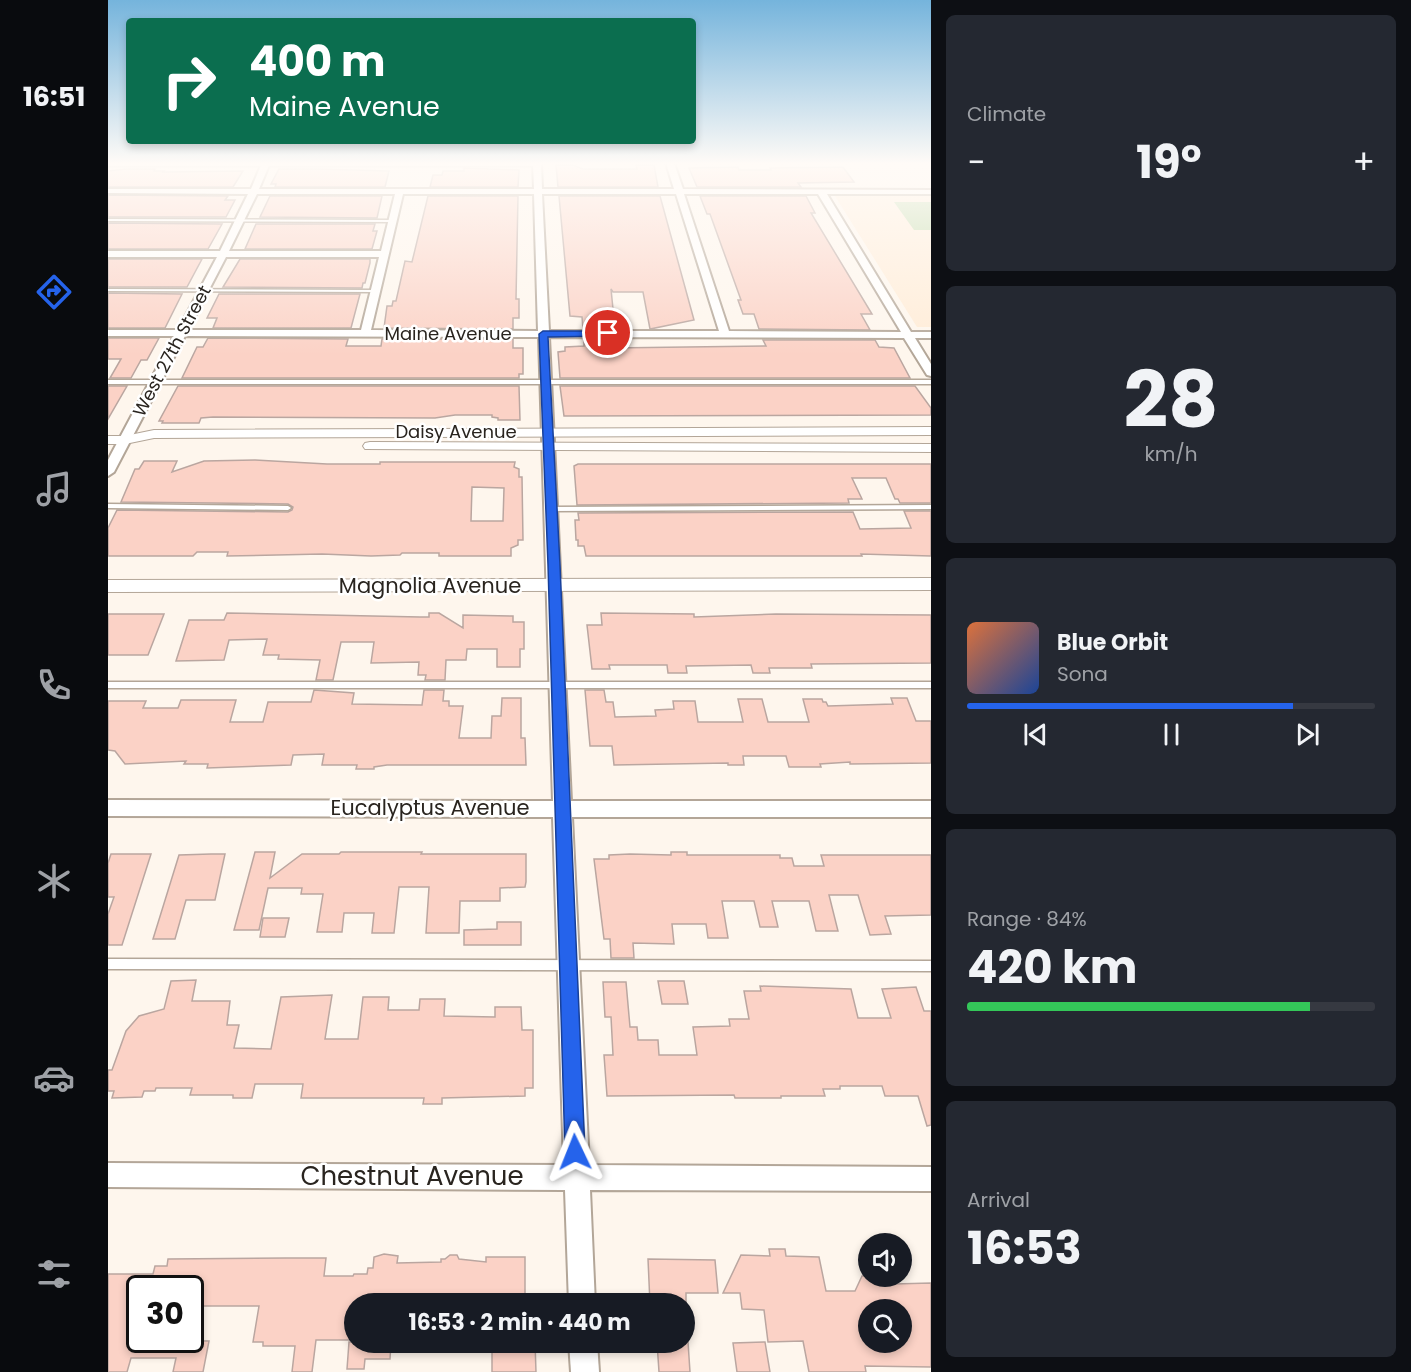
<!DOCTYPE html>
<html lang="en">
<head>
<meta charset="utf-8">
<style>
	body { margin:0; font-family:Poppins,sans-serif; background:#242831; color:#f1f3f6; height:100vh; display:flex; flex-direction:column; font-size:22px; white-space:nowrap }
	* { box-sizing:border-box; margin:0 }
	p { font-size:20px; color:#9ea1a6 }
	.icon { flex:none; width:33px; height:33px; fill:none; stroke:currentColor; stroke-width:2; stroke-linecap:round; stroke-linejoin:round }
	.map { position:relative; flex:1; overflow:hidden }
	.panel { display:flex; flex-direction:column; gap:15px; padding:15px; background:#0d0f14; width:480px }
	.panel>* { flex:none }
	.top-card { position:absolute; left:18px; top:18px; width:570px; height:126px; border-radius:6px; box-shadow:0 3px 9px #0003; background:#0b6e4f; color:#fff; overflow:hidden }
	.controls { position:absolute; left:750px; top:1233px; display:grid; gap:12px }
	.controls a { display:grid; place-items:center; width:54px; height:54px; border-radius:50%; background:#171b24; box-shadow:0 3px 9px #0003; font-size:30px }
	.speed { position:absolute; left:18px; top:1275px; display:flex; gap:12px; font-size:30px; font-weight:700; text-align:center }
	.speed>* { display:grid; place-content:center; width:78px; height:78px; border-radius:50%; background:#171b24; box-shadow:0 3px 9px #0003; line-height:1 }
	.speed .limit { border:3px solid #111; border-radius:9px; background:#fff; color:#111 }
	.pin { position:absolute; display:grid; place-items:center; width:51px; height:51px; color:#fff; margin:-26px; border:3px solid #fff; border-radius:50%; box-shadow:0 2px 6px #0007 }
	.me { position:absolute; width:66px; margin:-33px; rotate:358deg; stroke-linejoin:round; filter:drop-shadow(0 0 4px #0008) }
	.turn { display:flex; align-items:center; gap:21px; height:126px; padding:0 24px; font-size:27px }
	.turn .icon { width:78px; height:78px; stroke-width:2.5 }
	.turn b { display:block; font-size:42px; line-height:51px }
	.big { font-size:45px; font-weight:700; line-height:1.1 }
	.panel .card { flex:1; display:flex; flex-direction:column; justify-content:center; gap:9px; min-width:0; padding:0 21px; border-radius:9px; background:#242831 }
	.panel .dial { align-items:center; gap:0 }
	.dial b { font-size:78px; line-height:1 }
	.song { display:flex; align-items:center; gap:18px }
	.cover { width:72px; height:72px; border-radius:9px; background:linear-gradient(135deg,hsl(20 70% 55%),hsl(220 70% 35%)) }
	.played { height:6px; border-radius:3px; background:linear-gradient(90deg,#2563eb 80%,#363941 80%) }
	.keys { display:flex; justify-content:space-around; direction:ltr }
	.heat { display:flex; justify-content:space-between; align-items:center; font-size:33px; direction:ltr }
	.charge { height:9px; border-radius:4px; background:linear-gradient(90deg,#34c759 84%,#363941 0) }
	.trip { position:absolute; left:236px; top:1293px; width:351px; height:60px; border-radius:30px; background:#171b24; box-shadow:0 3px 9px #0003; font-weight:700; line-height:60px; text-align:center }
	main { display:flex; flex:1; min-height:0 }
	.tab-bar { display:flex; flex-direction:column; width:108px; justify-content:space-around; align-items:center; background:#090b0e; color:#9ea1a6 }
	.tab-bar .icon { width:42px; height:42px }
	.tab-bar .active { color:#2563eb }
	.tab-bar b { font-size:27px; color:#f1f3f6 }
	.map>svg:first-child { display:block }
</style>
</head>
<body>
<main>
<nav class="tab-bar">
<b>16:51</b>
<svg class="icon active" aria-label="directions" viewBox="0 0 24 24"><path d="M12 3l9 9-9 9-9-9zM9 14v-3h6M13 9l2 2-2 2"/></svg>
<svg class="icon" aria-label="music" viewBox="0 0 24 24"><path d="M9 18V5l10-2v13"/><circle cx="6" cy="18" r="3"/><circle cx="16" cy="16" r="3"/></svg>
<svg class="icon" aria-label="phone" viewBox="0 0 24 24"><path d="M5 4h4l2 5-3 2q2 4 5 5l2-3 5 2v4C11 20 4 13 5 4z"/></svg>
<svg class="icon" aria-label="climate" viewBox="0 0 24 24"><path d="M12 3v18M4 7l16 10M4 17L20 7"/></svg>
<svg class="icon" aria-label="car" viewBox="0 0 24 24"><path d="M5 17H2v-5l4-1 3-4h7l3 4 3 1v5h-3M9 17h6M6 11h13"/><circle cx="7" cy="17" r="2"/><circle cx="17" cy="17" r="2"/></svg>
<svg class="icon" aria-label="filters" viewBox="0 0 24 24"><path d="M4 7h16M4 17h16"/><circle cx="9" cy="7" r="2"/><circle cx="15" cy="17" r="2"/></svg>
</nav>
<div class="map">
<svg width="823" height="1372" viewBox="0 0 823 1372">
	<rect width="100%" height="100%" fill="#fef6ed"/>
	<path fill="#ffecd7" d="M727,196H823V327H809Z"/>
	<path fill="#bcd8a7" d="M786,202H823V230H806Z"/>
	<g fill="#fbd2c6" stroke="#baa6a0" stroke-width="1.5" fill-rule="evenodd">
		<path d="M448,165H465L475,169H529L528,165H546L550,187H450Z"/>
		<path d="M630,167L631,170H663L662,168L735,167L746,182L690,183L693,187H589L581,168Z"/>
		<path d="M356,168L411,170L410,187H322L325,175H334L335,171H356Z"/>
		<path d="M18,169H47L46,171H56L55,172L135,171L125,187H0V171Z"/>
		<path d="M171,169H209L281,171L277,187H167L168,184H163Z"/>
		<path d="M0,195L120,196L117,200H127L118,217H0Z"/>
		<path d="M162,196H274L269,218L152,217Z"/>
		<path d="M320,196H410L408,299H411V318H405V329L276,328L279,306H284L285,301H288L297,261L304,262Z"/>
		<path d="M451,196H552L586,320L542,329L535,292H505L503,289L507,329H475L474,317L462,316Z"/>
		<path d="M592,196H698L707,213H703L764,314H753L762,330L651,329L646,314H635L630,300H633L602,214H599Z"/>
		<path d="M0,223L114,224L100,249H0Z"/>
		<path d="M148,224H267L265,231H269L264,249H137Z"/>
		<path d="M0,259H94L79,287H0Z"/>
		<path d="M132,259H262V263L257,283H255L254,288L115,287Z"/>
		<path d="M0,293L74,294L57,328H0Z"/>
		<path d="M111,294H252L243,328H105L109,318H99Z"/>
		<path d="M0,338H51L39,360H33L23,378H2L13,359H0Z"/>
		<path d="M100,338L240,339L238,346H273L274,339H405V348H415V374H411V378H74L89,347H95Z"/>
		<path d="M476,339H501L502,348L658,346L655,340H767L771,347L786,348L802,378H452L450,352L457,351V347L476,346Z"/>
		<path d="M0,386H19L0,419Z"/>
		<path d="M70,386H411L412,420H390V418L384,417V415H347L327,418L105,417L93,418L91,423H54L55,421H51Z"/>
		<path d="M452,386H807L823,408V415L456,416Z"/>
		<path d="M147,460L219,464H272V462H407L406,467L411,469V477H414L415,540H410V545L403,548V556H331V553H294L292,555L263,556L214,554L119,556L120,552H89L85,556H0V528L9,510L180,512L184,510L185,507L180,504L13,502L27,469H31L36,461H69L64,472L96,461ZM364,487L396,488L395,521H363Z"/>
		<path d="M470,464H823V503H792L790,499H787L778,478H744L754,499H740L741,503L469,505L466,466Z"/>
		<path d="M796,511H823V556L753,554L754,556H478L476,546H470V540H468L467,520H471L470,513L745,512L752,529L803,528Z"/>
		<path d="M119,613L312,617H321V613H331L355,628V615L405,616V622H416V649H412V667H389V649H359L358,660H338L337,680H317L318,675H310L311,662L263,663L266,642H233L225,680H208L212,660L170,659L171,655H155L159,639L121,640L116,660L68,661L81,620H116Z"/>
		<path d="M493,613L586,614V617L668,614L823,615V663L703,664L704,668H661L662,673H645L643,665L578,666L579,673H560L559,665H501L502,669H484L479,625H494Z"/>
		<path d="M0,614H56L40,655H0Z"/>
		<path d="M206,690L246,693L244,704L314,705L316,690H336L335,701H341V706H355L351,738H383L384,716H393L394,698H413V738H417L418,765H279L266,767V769H248L249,765H214L216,754L185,755L183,765L99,768L100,764H76L78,761L17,764L7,751L0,750V701H38L35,708H70L73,700H128L122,722H155L160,702H203Z"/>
		<path d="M477,690H496L498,702H505L507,717L548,716L547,710L566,709L565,701H587L590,722H635L630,699H654L660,722H701L695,699H714L715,702H718L720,706L785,704L783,698H799L808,721H823V763L742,764V762L712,764L713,767H681L678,756H635L636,765H620V763L506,765L504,746H482Z"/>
		<path d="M147,852H167L162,878L194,854H231L233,852H314L313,854H418V882L417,887L392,888V901H352L351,933H318L321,887H291L286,933H264L266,913H236L234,932H209L215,894H193L194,888H160L151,930H126Z"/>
		<path d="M563,852H579V855H672V858H684L686,866H716L713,855H823V915L777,916L783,934L762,935L750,895H721L730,931H708L701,901H664L670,927H652L646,901H614L620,938H600L598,924H564L566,944L525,943L526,958H503L502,939H496L486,859H501V855L522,854L563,855Z"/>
		<path d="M3,854H43L14,945H0V914L6,897H0V863Z"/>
		<path d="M103,854H117L107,900H78L67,939H45L71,855Z"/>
		<path d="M155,918H181L177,937H152Z"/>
		<path d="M389,922H413V945H356V930L389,929Z"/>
		<path d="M88,980L84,1001H122L119,1025H131L126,1048L163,1049L173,997L224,995L217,1039H250L255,997H281L280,1010H311L312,999H337L336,1016L387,1017V1007H413L414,1030H425V1088H417V1096L334,1098V1104H315L316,1098H193L195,1084H147L144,1098H125V1095H82L84,1088H48L47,1091H36L34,1097L4,1098L6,1091H0V1070H4L18,1031L31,1016L56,1009L63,981Z"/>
		<path d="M550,981H576L580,1004H554Z"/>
		<path d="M495,982H518L522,1027H529L530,1040H550L551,1055H589L585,1027L622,1026L621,1019H641L636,991H653L652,986L743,989L750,1018H783L774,989L808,987L816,1011H823V1125L819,1126L810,1096H777L774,1086H732V1089H715L717,1096H673V1098H627L626,1095L499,1096L496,1055H505L503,1017H497Z"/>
		<path d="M661,1249H677L678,1256L711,1257L718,1291H747L754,1276H784L786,1284L823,1283V1367L757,1366L758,1372H701L695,1341L660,1342L656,1310L634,1309L632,1293H615L633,1255L662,1256ZM760,1310H794V1342H760Z"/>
		<path d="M276,1254L290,1256L289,1263L333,1262V1259H337L342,1255H349L351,1259L378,1262V1257H417V1304H246V1340H208L204,1372H184L187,1346H155V1342H145L151,1306H92L95,1288H32V1340L101,1341L95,1372H65L68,1358H23L19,1372H0V1274H45L47,1266H59L60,1259L178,1258H218L216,1276H245L246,1274H259L260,1268H265L266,1257Z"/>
		<path d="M540,1259L607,1260L610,1293H578V1304H542Z"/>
		<path d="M241,1342H283L282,1359H257L256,1369H239Z"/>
		<path d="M384,1342H427L428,1372H384Z"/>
		<path d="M549,1342H580L582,1372H551Z"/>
		<path d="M657,1342L662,1372H629L625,1343Z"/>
	</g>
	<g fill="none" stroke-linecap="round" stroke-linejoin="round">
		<g stroke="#b3a698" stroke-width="3">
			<g id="service">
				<path d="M0,164H429L431,165L429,166H0Z"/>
				<path d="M0,219L285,220L287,221L285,222L0,221Z"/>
				<path d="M0,289L268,290L270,291L268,292L0,291Z"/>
				<rect x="0" y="380" width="823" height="4"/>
				<path d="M0,504L180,506L183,508L180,510L0,508Z"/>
				<path d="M823,505V509L443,511L440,509L443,507Z"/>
				<rect x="0" y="682" width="823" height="6"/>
				<path d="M0,959L823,961V971L0,969Z"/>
			</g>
		</g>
		<g stroke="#b3a698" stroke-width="4">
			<g id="minor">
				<path d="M154,163H162L151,189H426L425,163H433L434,189H566L558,163H566L575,189L823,190V194H719L803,332H823V338H807L823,364V376L819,375L796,338L441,337L463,801H823V817H464L481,1165L823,1167V1191L482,1190L487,1304H461L457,1190L0,1187V1163L456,1165L445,817L0,816V800L445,801L431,337L77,336L6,472L0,476V460L66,336H0V330H70L109,257H0V251H112L140,194L0,193V189H143ZM149,194H287L273,251H121ZM295,194H426L430,331L263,330ZM434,194H568L611,331H441ZM576,194H710L793,332L621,331ZM118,257H271L253,330H80Z"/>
				<path d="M461,1342H489L491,1372H463Z"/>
			</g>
		</g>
		<g stroke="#b3a698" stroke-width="2">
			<g id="tertiary">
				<path d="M823,427V435L46,438L17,444H0V436H17L46,430Z"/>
				<path d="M262,442L823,444V452L257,449L255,446L257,443Z"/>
				<path d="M823,578V590L0,592V580Z"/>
			</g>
		</g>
		<use href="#service" fill="#fff" fill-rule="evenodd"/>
		<use href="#minor" fill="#fff" fill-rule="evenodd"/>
		<use href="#tertiary" fill="#fff" fill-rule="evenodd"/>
	</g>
	<linearGradient id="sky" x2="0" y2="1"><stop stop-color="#75b4dc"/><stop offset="0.46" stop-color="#fffbf7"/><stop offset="1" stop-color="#fffbf7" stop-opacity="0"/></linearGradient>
	<rect width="823" height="355" fill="url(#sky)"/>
	<path fill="#2563eb" stroke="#184099" stroke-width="1.5" d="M435,331H500L504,333L500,336L440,337L452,565L477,1152L474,1160L467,1162L460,1160L457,1152L440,565L431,334Z"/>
	<g text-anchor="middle" stroke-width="5" stroke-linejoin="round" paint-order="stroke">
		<g font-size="18" fill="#29241f" stroke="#fff">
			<text x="340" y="340">Maine Avenue</text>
			<text transform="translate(64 351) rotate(-62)" y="6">West 27th Street</text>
			<text x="348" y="438">Daisy Avenue</text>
		</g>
		<g font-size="21" fill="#29241f" stroke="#fff">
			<text x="322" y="593">Magnolia Avenue</text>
			<text x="322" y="815">Eucalyptus Avenue</text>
		</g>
		<g font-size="26" fill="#29241f" stroke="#fff">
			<text x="304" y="1185">Chestnut Avenue</text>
		</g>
	</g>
</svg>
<div class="controls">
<a><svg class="icon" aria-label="sound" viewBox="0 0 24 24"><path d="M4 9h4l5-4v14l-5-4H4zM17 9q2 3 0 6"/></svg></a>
<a><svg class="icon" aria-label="search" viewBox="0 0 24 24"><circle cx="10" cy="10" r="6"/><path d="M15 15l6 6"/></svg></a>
</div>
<div class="speed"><div class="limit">30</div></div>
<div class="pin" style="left:500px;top:333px;background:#d93025"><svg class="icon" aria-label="arrive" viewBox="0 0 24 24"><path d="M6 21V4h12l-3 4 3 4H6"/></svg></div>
<svg class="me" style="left:467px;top:1152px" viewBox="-20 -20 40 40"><path d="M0-17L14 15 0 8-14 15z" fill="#2563eb" stroke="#fff" stroke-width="4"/></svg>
<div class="trip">16:53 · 2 min · 440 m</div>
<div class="top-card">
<div class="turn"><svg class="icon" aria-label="right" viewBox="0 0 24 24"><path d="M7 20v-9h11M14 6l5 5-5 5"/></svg><div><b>400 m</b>Maine Avenue</div></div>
</div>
</div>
<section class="panel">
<div class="card"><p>Climate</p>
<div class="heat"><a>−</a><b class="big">19°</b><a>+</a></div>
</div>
<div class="card dial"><b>28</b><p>km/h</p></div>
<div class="card">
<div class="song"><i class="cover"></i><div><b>Blue Orbit</b><p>Sona</p></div></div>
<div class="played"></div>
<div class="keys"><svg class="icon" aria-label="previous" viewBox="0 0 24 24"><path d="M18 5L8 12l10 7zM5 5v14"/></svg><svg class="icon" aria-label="pause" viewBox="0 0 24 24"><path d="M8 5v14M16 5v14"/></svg><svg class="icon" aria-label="next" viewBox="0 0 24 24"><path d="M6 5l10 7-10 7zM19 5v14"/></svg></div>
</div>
<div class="card"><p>Range · 84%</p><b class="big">420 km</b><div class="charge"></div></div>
<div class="card"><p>Arrival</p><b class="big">16:53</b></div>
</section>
</main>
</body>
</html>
